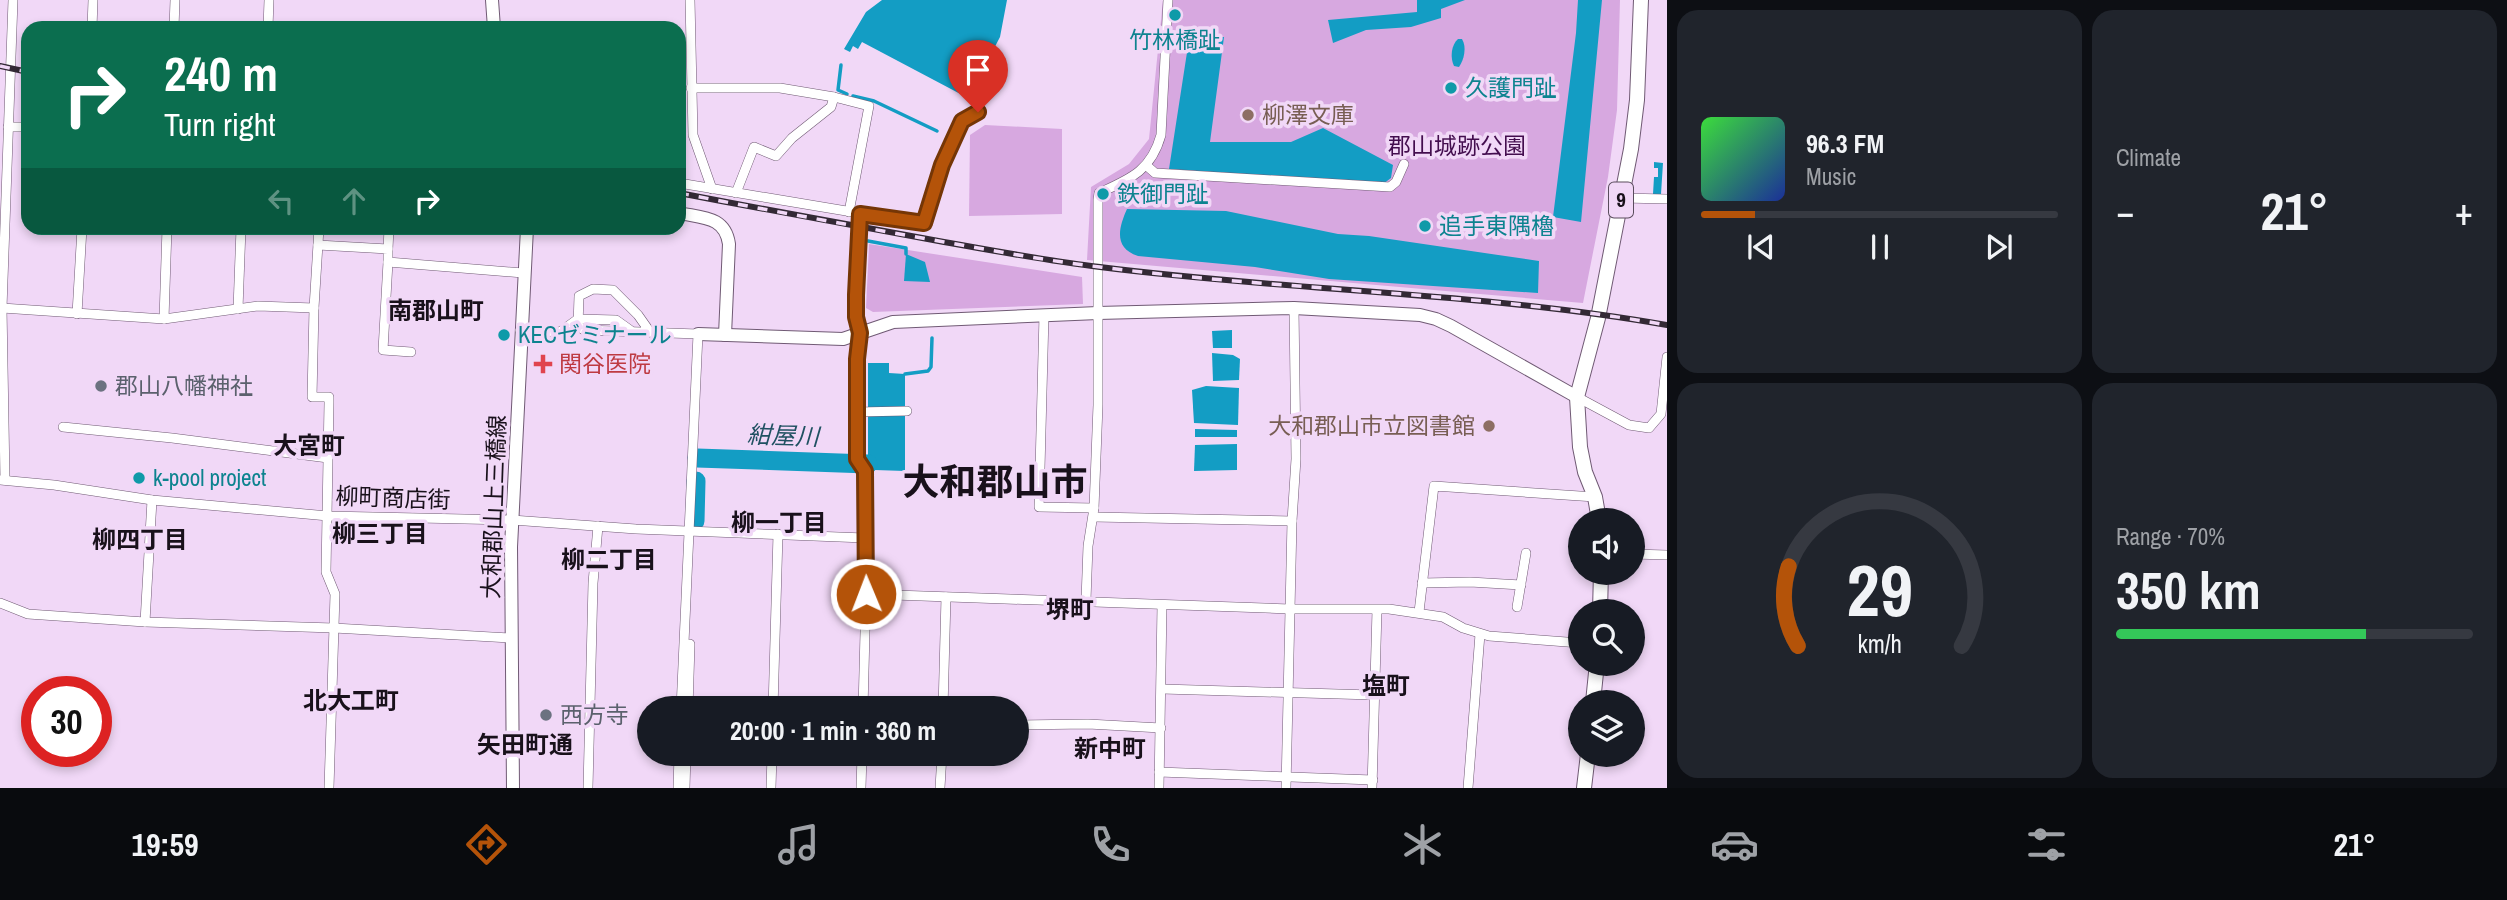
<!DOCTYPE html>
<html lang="en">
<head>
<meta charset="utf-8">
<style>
	body { margin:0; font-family:"Archivo Narrow","Noto Sans JP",sans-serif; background:#20242c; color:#f1f3f6; height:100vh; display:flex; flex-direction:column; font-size:26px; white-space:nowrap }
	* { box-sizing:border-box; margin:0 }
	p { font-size:23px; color:#9ea1a6 }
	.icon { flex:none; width:38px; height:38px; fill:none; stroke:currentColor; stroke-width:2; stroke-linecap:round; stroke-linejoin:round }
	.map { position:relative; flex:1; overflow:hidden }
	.sheet { display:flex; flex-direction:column; gap:10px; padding:10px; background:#0d0f14; width:840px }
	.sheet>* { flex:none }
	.guide { position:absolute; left:21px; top:21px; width:665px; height:214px; border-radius:21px; box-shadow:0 4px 10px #0003; background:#0b6e4f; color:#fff; overflow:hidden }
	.controls { position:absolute; left:1568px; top:508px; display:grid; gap:14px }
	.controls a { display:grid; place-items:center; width:77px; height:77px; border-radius:50%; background:#171b24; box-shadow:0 4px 10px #0003; font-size:35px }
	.speed { position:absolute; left:21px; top:676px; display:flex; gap:14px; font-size:35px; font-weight:700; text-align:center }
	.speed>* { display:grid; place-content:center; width:91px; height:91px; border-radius:50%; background:#171b24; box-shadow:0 4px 10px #0003; line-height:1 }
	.speed .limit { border:10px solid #d22; background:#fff; color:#111 }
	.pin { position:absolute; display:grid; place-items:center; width:60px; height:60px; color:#fff; margin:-72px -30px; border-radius:50% 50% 50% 0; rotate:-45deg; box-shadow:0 0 7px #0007 }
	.pin .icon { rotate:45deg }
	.me { position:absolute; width:77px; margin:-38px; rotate:359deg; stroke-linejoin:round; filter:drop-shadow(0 0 5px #0008) }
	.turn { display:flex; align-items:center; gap:24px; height:147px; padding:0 28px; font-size:32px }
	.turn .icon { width:91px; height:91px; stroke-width:2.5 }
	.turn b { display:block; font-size:49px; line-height:60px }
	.lanes { display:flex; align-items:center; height:66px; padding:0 28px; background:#0003; justify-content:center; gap:35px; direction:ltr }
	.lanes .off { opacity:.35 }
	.big { font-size:52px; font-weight:700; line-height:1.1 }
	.sheet .tile { flex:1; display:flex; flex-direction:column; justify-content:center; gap:10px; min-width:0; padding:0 24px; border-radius:21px; background:#20242c }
	.sheet .dial { align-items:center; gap:0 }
	.dial svg { height:182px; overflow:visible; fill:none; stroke:#363941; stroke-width:7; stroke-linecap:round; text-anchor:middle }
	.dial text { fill:#f1f3f6; stroke:none }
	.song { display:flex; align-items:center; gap:21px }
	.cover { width:84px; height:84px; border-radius:10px; background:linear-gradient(135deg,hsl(120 70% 55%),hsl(230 70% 35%)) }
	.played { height:7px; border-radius:4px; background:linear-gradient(90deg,#b45309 15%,#363941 15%) }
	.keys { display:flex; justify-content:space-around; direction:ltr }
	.heat { display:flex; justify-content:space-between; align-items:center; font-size:38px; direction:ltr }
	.charge { height:10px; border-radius:5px; background:linear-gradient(90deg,#34c759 70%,#363941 0) }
	.sheet .tiles { flex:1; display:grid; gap:10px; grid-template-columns:repeat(2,1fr) }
	.trip { position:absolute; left:637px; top:696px; width:392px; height:70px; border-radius:35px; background:#171b24; box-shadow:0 4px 10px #0003; font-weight:700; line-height:70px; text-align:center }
	.tab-bar { display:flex; height:112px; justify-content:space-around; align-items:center; background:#090b0e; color:#9ea1a6 }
	.tab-bar .icon { width:49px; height:49px }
	.tab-bar .selected { color:#b45309 }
	.tab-bar b { font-size:32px; color:#f1f3f6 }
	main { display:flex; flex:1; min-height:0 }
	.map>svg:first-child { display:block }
</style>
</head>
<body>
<main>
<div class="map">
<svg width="1667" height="788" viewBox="0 0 1667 788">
	<rect width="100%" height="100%" fill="#f1d8f7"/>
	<g fill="#d7a8e0">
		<path d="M1163,0H1620L1617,110L1608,177L1583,303L1087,260L1091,187L1129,164L1149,139Z"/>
		<path d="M985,125L1062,129V214L969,216L970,135Z"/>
		<path d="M869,244L1082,277L1083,304L873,312L866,308Z"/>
	</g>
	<g fill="#139dc4">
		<path d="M882,0H1007L1000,37L968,98L862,42L858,49L853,46L850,52L844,49L866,12Z"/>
		<path d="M1417,0H1465L1441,9V18L1411,27L1366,30L1333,43L1328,20L1417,12Z"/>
		<path d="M1578,0H1602L1581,222L1553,217L1576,33Z"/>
		<path d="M1190,33H1217V37H1224L1210,142H1291L1323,128L1393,165L1391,178L1383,184L1169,169Z"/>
		<path d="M1458,39H1462C1467,47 1464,60 1459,67L1454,66C1450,58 1451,45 1458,39Z"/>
		<path d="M1654,162L1663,163L1661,194H1653L1654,177H1658V168H1654Z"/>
		<path d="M1127,209L1226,211L1338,234L1369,236L1539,261L1538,293L1329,279L1255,267L1138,256C1114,248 1118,229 1127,209Z"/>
		<path d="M906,254L925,262L930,282L904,281Z"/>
		<path d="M1232,330V348H1213L1212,331Z"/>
		<path d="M1212,353L1233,355L1240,359L1239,380L1213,381Z"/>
		<path d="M868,363H889V373L905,374V471L875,470L868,468Z"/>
		<path d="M1206,386L1239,388L1238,425L1194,423L1192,390Z"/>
		<path d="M1195,429L1237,430V437H1195Z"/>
		<path d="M1237,444V470L1194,471L1195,445Z"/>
	</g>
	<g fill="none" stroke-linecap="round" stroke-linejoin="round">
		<g stroke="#139dc4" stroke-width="3.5">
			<path d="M841,65L838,90L847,94"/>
			<path d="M853,96L874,101L937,131"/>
			<path d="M868,241L906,248V254"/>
			<path d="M905,374L928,371L931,367L932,338"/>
		</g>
		<g stroke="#139dc4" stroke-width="19">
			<path d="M697,458L868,464"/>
			<path d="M695,521L696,481"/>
		</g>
		<g stroke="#705a74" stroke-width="10">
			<g id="street">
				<path d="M690,0L693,135L712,189"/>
				<path d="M92,28L93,0"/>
				<path d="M174,28L175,0"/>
				<path d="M268,28L269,0"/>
				<path d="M691,88H780L834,97L869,106L849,212"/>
				<path d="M8,127H28"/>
				<path d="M1147,166L1155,173L1390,187L1396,182L1404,164"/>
				<path d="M679,183L924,224L942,165L962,121L978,112"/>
				<path d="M736,193L754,147L776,156L792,138L831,107L834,97"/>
				<path d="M1622,198L1667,199"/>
				<path d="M860,214L856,295V317L860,333L857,359V459L865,471L866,594L863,709"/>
				<path d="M319,228L314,308L312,397H329V403L326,572L335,594L329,788"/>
				<path d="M318,245L388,249V262L523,273"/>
				<path d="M388,249L389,228"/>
				<path d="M388,262L383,350L411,352"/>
				<path d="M2,308L164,319L258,306L314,308"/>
				<path d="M238,309L241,228"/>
				<path d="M77,314L82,228"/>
				<path d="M1044,315L1039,507L1094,508"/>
				<path d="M164,319L167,228"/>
				<path d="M520,330L560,332L578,319L616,320L630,330"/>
				<path d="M650,332L638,315L613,290L593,289L579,296L578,326L584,330L698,334L681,709"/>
				<path d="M1577,397L1629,425L1649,428L1661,414L1667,357"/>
				<path d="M857,412L907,411"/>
				<path d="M63,427L172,438L328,458"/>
				<path d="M0,480L54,485L152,500L328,516L512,520L636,529L865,538"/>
				<path d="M5,480L2,308L13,0"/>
				<path d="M1094,517L1292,521"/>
				<path d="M1633,554L1667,555"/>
				<path d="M1422,583L1470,582L1521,585"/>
				<path d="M866,594L1290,609H1389L1443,617L1463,628L1489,636L1580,643"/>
				<path d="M1086,600L1088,546L1094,508L1098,405V200L1099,193C1130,179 1151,171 1161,135L1168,0"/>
				<path d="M0,603L28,614L145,622L334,628L512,638"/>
				<path d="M1517,607L1526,553"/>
				<path d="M1419,612L1434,486L1595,497"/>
				<path d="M145,622L152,500"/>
				<path d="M1162,689L1373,695"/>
				<path d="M688,709L690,644"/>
				<path d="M773,709L778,534"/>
				<path d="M943,709L946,597"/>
				<path d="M1017,725L1088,724L1161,728"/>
				<path d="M1159,772L1373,780"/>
				<path d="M588,788L593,583L598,526"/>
				<path d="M678,788L679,754"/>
				<path d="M685,788L686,754"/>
				<path d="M771,788L772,754"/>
				<path d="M861,788L862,754"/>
				<path d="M940,788L942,754"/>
				<path d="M1159,788L1162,605"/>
				<path d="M1286,788L1292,521L1296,459L1294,308"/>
				<path d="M1372,788L1377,610"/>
				<path d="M1468,788L1480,634"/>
			</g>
		</g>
		<g stroke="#705a74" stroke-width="14">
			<g id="secondary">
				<path d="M492,0L494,28"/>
				<path d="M679,213C702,218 725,216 729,244L725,335"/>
				<path d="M698,334L843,339L893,322L1098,313L1294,308L1420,315L1436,319L1451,326L1577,397"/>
				<path d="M513,788L511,547L527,228"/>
			</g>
		</g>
		<g stroke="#705a74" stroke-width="16">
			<g id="primary">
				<path d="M1599,520L1595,497L1585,472L1580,447L1577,397L1598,318L1631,149L1637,100L1641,0"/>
				<path d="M1600,611L1601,572"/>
				<path d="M1593,702L1597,663"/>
				<path d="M1584,788L1588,754"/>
			</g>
		</g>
		<use href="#street" stroke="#fff" stroke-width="9"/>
		<use href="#secondary" stroke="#fff" stroke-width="12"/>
		<use href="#primary" stroke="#fff" stroke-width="14"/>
		<g stroke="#332935" stroke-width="6">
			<g id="rail">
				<path d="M0,66L28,72"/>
				<path d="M679,193C767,210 855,226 944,242C996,251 1048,261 1100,267C1289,291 1479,292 1667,325"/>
			</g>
		</g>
		<use href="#rail" stroke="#f1d8f7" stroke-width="3.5" stroke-dasharray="10" stroke-linecap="butt"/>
	</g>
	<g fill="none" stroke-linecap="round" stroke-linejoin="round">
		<g stroke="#753606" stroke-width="18">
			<path id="route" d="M866,594L865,471L857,459V359L860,333L856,317V295L860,214L924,223L942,165L962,121L978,112"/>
		</g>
		<use href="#route" stroke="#b45309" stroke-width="12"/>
	</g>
	<g fill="#0f9aa8" stroke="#f1d8f7" stroke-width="2.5">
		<circle cx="1175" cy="15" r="7"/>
		<circle cx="1451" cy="88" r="7"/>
		<circle cx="1103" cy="194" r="7"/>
		<circle cx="1425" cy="226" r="7"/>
		<circle cx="504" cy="335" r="7"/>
		<circle cx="139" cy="478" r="7"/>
	</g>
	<g fill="#8d6e63" stroke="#f1d8f7" stroke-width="2.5">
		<circle cx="1248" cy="115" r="7"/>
		<circle cx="1489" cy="426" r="7"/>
	</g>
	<path fill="#e0444e" stroke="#f1d8f7" stroke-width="2.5" d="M539.5 353.5h7v7h7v7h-7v7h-7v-7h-7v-7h7z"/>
	<g fill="#6b7280" stroke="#f1d8f7" stroke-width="2.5">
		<circle cx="101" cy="386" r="7"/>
		<circle cx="546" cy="715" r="7"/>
	</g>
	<g text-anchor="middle" stroke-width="7" stroke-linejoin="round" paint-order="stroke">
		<rect fill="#f1d8f7" stroke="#5a4d5d" stroke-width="2" x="1609" y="182.5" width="24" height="35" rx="5"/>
		<g font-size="21" font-weight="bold" fill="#19111b">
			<text x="1621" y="207">9</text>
		</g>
		<g font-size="23" fill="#0d838f" stroke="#f1d8f7" text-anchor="start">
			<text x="1175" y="48" text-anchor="middle">竹林橋趾</text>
			<text x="1465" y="96">久護門趾</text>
			<text x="1117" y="202">鉄御門趾</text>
			<text x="1439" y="234">追手東隅櫓</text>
			<text x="518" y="343">KECゼミナール</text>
			<text x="153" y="486">k-pool project</text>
		</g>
		<g font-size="23" fill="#785e54" stroke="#f1d8f7" text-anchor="start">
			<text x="1262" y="123">柳澤文庫</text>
			<text x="1475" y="434" text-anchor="end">大和郡山市立図書館</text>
		</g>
		<g font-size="23" fill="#430d4e" stroke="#f1d8f7">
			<text x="1457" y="154">郡山城跡公園</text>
		</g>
		<g font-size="23" fill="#be3a42" stroke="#f1d8f7" text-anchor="start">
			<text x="559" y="372">関谷医院</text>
		</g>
		<g font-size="23" fill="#5b616d" stroke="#f1d8f7" text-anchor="start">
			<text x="115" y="394">郡山八幡神社</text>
			<text x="560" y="723">西方寺</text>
		</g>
		<g font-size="23" fill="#19111b" stroke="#f1d8f7">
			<text transform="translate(393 498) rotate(2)" y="8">柳町商店街</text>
			<text transform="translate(494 507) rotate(-88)" y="8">大和郡山上三橋線</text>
		</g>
		<g font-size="24" font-weight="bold" fill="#19111b" stroke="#f1d8f7">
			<text x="436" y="319">南郡山町</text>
			<text x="309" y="454">大宮町</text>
			<text x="779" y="531">柳一丁目</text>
			<text x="380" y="542">柳三丁目</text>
			<text x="140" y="548">柳四丁目</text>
			<text x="609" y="568">柳二丁目</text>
			<text x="1070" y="618">堺町</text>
			<text x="1386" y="694">塩町</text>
			<text x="351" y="709">北大工町</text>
			<text x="525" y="753">矢田町通</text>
			<text x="1110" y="757">新中町</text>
		</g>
		<g font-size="24" font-style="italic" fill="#205162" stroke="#f1d8f7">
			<text transform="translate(783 436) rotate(2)" y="8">紺屋川</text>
		</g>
		<g font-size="37" font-weight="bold" fill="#19111b" stroke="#f1d8f7">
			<text x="995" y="495">大和郡山市</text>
		</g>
	</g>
</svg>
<div class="controls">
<a><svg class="icon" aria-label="sound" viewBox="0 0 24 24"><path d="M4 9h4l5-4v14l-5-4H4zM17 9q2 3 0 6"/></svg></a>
<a><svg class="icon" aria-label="search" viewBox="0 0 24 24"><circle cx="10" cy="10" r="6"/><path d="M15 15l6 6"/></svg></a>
<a><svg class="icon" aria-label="layers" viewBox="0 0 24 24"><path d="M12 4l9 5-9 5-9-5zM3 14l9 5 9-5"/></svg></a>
</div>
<div class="speed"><div class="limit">30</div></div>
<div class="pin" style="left:978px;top:112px;background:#d93025"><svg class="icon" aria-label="arrive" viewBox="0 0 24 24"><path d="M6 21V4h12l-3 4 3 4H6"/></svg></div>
<svg class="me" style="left:866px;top:594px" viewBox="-20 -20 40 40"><circle r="17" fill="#b45309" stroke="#fff" stroke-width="3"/><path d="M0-11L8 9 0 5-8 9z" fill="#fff"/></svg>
<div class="trip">20:00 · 1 min · 360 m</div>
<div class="guide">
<div class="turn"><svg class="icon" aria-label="right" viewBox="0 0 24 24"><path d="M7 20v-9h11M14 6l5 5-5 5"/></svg><div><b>240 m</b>Turn right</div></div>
<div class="lanes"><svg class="icon off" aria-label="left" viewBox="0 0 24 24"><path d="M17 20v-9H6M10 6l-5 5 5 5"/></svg><svg class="icon off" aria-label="ahead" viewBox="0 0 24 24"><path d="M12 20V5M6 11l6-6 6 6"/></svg><svg class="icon" aria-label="right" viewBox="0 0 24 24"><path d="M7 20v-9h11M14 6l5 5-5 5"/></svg></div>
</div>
</div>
<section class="sheet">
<div class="tiles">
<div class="tile">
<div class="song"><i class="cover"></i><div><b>96.3 FM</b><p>Music</p></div></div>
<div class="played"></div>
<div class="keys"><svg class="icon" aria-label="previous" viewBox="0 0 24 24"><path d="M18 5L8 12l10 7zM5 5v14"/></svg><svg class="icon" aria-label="pause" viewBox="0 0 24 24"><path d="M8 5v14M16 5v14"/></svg><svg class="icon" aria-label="next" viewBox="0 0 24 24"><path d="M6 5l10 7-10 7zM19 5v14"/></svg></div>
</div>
<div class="tile"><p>Climate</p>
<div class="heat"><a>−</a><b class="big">21°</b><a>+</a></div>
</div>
<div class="tile dial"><svg viewBox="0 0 100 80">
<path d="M14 69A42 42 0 1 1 86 69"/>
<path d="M14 69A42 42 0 0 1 10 34" stroke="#b45309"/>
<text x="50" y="56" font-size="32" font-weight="700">29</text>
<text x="50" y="72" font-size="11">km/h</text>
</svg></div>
<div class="tile"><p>Range · 70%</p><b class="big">350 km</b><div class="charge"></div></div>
</div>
</section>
</main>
<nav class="tab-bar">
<b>19:59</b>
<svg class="icon selected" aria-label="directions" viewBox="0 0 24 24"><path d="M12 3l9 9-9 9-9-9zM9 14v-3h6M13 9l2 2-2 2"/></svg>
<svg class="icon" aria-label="music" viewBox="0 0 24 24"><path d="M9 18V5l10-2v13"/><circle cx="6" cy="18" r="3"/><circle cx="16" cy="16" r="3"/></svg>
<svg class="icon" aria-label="phone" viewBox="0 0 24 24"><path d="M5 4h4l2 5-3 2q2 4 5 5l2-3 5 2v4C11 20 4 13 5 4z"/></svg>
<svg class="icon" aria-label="climate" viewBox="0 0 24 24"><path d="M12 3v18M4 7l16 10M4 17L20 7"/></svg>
<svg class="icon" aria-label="car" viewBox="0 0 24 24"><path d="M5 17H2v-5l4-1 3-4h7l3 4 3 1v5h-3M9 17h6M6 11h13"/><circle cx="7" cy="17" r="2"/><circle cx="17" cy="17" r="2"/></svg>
<svg class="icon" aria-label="filters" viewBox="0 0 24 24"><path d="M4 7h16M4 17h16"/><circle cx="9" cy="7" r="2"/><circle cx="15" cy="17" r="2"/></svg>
<b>21°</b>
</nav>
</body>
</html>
